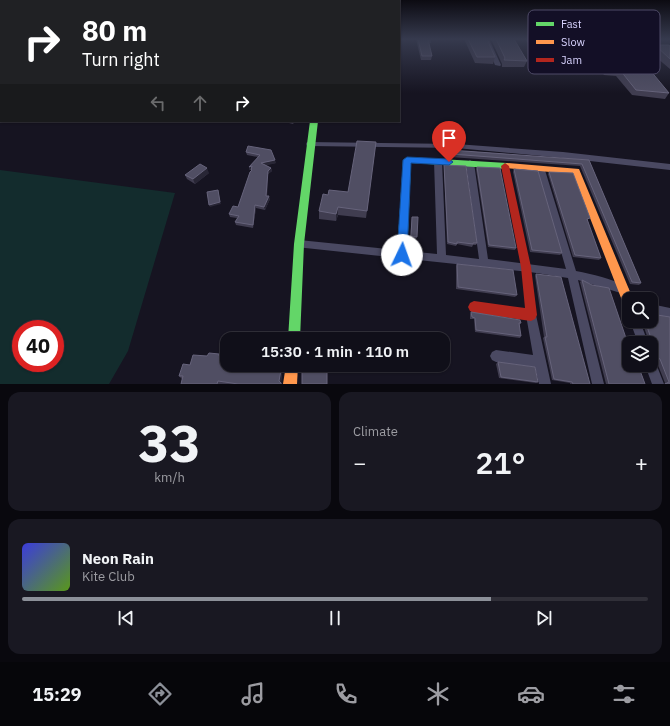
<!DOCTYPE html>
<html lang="en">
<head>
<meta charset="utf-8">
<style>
	body { margin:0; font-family:"IBM Plex Sans",sans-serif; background:#191822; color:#f1f3f6; height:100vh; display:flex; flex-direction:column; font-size:15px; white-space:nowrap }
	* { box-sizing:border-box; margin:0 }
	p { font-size:13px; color:#9c9ca2 }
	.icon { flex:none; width:22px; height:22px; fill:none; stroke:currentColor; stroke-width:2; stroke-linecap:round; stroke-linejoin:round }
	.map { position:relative; height:384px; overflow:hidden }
	.details { display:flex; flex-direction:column; gap:8px; padding:8px; background:#09080e; flex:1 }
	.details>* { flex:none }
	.banner { position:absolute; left:0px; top:0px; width:400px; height:122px; box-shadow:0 1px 3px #0004,0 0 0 1px #302f38; background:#202124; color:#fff; overflow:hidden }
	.tools { position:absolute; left:622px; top:292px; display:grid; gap:8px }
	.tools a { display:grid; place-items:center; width:36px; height:36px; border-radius:8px; background:#100f19; box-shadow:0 1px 3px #0004,0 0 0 1px #302f38; font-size:20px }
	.speed { position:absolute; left:12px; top:320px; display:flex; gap:8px; font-size:20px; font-weight:700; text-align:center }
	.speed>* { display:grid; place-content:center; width:52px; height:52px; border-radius:50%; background:#100f19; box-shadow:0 1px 3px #0004,0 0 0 1px #302f38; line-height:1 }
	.speed .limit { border:6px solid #d22; background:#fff; color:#111 }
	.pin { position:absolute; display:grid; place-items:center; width:34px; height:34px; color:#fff; margin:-41px -17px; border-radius:50% 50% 50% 0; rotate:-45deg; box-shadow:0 0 4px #0007 }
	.pin .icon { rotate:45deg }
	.me { position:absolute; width:44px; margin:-22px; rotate:3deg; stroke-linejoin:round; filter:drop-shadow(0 0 3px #0008) }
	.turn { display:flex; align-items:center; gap:14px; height:84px; padding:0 16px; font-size:18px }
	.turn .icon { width:52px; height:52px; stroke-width:2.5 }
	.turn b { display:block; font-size:28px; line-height:34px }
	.lanes { display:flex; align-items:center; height:38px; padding:0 16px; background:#0003; justify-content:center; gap:20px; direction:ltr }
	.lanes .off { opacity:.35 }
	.big { font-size:30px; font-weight:600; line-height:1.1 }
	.details .widget { flex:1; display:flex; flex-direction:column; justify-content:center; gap:6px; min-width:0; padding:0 14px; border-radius:12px; background:#191822 }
	.details .dial { align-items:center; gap:0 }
	.dial b { font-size:52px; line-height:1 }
	.song { display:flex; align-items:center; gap:12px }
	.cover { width:48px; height:48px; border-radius:6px; background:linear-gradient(135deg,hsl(240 70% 55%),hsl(90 70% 35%)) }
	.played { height:4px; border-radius:2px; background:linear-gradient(90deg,#8c9099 75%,#302f38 75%) }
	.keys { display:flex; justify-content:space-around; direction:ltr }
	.heat { display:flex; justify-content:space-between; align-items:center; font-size:22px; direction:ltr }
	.details .tiles { flex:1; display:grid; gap:8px; grid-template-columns:1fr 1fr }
	.widget:last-child { grid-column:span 2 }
	.trip { position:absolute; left:220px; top:332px; width:230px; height:40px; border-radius:12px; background:#100f19; box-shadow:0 1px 3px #0004,0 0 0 1px #302f38; font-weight:600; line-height:40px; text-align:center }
	.tabs { display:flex; height:64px; justify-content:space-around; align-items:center; background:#06060a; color:#9c9ca2 }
	.tabs .icon { width:28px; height:28px }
	.tabs .current { color:#8c9099 }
	.tabs b { font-size:18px; color:#f1f3f6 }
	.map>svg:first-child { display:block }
</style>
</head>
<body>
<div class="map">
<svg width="670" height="384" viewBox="0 0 670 384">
	<rect width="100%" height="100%" fill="#161421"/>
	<path fill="#132c2d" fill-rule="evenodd" d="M0,170L175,193L128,351L109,384H0ZM21,329H55V363H21Z"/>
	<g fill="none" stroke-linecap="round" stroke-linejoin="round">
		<g fill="#4a4962" fill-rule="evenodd">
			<path d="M484,39H489L501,65L500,66L495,65Z"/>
			<path d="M307,142L456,144L563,152L670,164V170L563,158L456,148L310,146H307L306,144Z"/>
			<path d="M438,158L442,161L446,255L479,259L466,163L470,160L474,163L488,259L566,269L537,169L541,166L544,167L576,271C593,274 611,279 627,286L629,289L627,292L624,294L578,280L604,384H592L568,278L530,272L296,247L295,244L296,241L299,240L437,254L434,161Z"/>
			<path d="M651,304L670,308V318L651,314Z"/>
			<path d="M531,310L535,311L536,315L551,384H539L535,367L496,362L492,360L490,356L492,352L496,350L533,355L526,315L527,311Z"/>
			<path d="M630,321H640L648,343H638Z"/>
			<path d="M651,359L655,361L664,384H652L645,365H651Z"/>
		</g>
		<g fill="#63d668" fill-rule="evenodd">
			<path d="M310,121H318L304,244L300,339H288L294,244Z"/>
			<path d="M407,157L507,163L511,166L507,169L411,163L407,255L406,258L402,259L398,258L397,255L403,160Z"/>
		</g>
		<g fill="#ff974d" fill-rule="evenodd">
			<path d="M507,163L579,169L633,299H629V308L625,307L623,303L573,174L504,168L503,166Z"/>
			<path d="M286,365H298L297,384H283Z"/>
		</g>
		<path fill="#b3261e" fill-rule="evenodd" d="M505,163L509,166L531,267L537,315L535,319L531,321L474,313L470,311L468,307L470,303L474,301L525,308L521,267L501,166Z"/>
	</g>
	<g fill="#403d50">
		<path d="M416,39H431V43H429L432,56L431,60H421Z"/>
		<path d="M466,39H468L495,57L493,64L475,63L465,41Z"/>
		<path d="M491,39H514L527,61L524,67H502V64Z"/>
		<path d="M525,39H543L551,53L549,59L537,58L529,42H527Z"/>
		<path d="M585,39H603L602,41H587Z"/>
		<path d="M655,45L670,46V69L650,52Z"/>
		<path d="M597,56L669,93L665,99L632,95L616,76L604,75L594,62Z"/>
		<path d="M285,121H295L293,124L285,122Z"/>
		<path d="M376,142L366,218L338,215L336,221L319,219V211L328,195L348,192Z"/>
		<path d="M248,146L276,163L265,165L271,168L272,171L268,174L267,196L270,199L265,210L256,208L253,228L236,225L235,222L237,218L230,217L229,214L238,207L251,171V169L249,170L258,157L247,155L246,152Z"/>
		<path d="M450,150L589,160L641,283L639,285L630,284L580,166L450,157Z"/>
		<path d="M444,165L477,243L476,245H473L472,247L457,244L456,246L447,244L444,167Z"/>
		<path d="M477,167L516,248L515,250L488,247L476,169Z"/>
		<path d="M514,169L562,253L560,255L530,252L513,172Z"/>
		<path d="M549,172L588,220L587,221L601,258L599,260L573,257L548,174Z"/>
		<path d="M209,173L195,184L187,179L185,175Z"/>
		<path d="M412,217L417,237L416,239L410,238Z"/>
		<path d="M457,264L517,295L515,297L456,289V266Z"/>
		<path d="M536,274L590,384H570V383L552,380L543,338L544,337L535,276Z"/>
		<path d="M582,280L629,365L645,384H606L580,282Z"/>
		<path d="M471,312L521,323L519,325L521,336L520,338L475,332L474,319H470V314Z"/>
		<path d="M642,321H651L670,384H664L665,383L656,360L651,358V343L649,342Z"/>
		<path d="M219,354L227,365H283L281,382L282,384H181L182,379L179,376L190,365Z"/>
		<path d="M498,362L538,382L536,383L499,378L496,364Z"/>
	</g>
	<g fill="#282635">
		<path d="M275,160L276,163L261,167V163Z"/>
		<path d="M252,166L253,169L249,170V167Z"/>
		<path d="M207,168L209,173L195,184L193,179Z"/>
		<path d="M271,168L272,171L268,174L267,199L266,196L268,171Z"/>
		<path d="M218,190L221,204L210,207L209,205Z"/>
		<path d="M269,196L270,199L265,210L264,207Z"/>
		<path d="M255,205L256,208L253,228V225Z"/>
		<path d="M338,207V215L336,221V214Z"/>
		<path d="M282,365H283L281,384L279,381Z"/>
	</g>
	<g fill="#504e63" stroke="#66637b">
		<path d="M418,39H431H428L432,56H422Z"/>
		<path d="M468,39H487L495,57H477Z"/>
		<path d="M496,39H514L527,61L504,60L505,58Z"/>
		<path d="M655,45H669L670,46V59Z"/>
		<path d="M597,56L640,58L669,93L636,90L620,70H608Z"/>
		<path d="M357,141L376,142L367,211L338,207L336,214L319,211L323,194L328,195L329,190L348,192Z"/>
		<path d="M248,146L271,150L275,160L261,163L271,168L268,171L266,196H269L264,207L255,205L253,225L235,222L239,216L229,214L233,206L238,207L250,172L252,170H251L252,166L249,167L260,155L246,152Z"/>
		<path d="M450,150L589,160L641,283L632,282L582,164L451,154Z"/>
		<path d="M200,164L207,168L193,179L185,175Z"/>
		<path d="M444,165L466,166L477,243H473V244L457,242V244L448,242Z"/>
		<path d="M477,167L500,168L516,248L489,245Z"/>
		<path d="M514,169L538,171L562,253L532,250Z"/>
		<path d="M549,172L573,173L590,218L587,219L601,258L575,255Z"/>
		<path d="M218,190L220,202L209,205L207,192Z"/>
		<path d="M412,217H418L417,237L411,236Z"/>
		<path d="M457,264L513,270L517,295L458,287Z"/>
		<path d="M536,274L561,277L590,384H573L572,382L554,379L545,337H547Z"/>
		<path d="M582,280L592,285L609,288L629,347V365H638L645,384H609Z"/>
		<path d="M471,312L520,320L521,323H519L521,336L476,330L475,318L472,317Z"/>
		<path d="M651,314L670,317V384H665L669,382L660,359L654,356L651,349V343H649L652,341L645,321H651Z"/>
		<path d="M315,336L325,337V339H315Z"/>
		<path d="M209,353L219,354V356L227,357V365H282L279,381L281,383V384H238L218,381L217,384H181L183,376H179L183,364L190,365L193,355L207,356Z"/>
		<path d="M498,362L535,367L538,382L501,377Z"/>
		<path d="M313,365H324L323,371H327V384H302V371H313Z"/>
	</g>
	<linearGradient id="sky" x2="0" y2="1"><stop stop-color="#0c0b12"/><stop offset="0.42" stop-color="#363a4e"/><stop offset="1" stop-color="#363a4e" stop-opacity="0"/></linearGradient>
	<rect width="670" height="93" fill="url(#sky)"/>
	<path fill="#1a73e8" stroke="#114b97" d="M407,157L449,159L453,162L449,165L411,163L407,255L406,258L402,260L398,258L397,255L403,160Z"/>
	<rect x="528" y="10" width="132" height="64" rx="6" fill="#130f26" stroke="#4e4a67" stroke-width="1"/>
	<rect x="536" y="22" width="18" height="4" fill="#63d668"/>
	<rect x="536" y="40" width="18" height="4" fill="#ff974d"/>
	<rect x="536" y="58" width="18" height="4" fill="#b3261e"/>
	<g font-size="11" fill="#d9d4ff">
		<text x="561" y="28">Fast</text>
		<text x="561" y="46">Slow</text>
		<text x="561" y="64">Jam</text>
	</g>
</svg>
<div class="tools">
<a><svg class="icon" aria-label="search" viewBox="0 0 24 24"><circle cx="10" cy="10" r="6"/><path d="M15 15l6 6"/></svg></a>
<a><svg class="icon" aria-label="layers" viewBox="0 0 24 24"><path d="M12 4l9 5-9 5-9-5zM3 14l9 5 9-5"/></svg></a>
</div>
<div class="speed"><div class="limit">40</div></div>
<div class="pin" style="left:449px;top:162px;background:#d93025"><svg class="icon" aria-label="arrive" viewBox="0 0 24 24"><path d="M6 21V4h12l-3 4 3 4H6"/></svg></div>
<svg class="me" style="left:402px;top:255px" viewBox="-20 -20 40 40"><circle r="19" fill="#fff"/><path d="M0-13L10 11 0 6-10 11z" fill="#1a73e8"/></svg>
<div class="trip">15:30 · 1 min · 110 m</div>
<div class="banner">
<div class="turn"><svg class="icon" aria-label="right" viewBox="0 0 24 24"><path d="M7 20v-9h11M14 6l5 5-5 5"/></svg><div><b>80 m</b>Turn right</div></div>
<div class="lanes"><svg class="icon off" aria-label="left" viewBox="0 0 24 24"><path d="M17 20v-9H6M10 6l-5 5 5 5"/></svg><svg class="icon off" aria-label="ahead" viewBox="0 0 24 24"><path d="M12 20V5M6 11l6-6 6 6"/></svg><svg class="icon" aria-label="right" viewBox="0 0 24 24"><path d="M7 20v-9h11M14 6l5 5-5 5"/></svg></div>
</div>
</div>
<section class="details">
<div class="tiles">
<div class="widget dial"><b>33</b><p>km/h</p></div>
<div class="widget"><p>Climate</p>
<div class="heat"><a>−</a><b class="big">21°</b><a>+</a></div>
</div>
<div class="widget">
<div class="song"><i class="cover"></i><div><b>Neon Rain</b><p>Kite Club</p></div></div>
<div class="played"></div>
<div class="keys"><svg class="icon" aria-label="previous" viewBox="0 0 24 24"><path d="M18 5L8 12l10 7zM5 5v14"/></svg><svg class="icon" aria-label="pause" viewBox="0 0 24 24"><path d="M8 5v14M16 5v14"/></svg><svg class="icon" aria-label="next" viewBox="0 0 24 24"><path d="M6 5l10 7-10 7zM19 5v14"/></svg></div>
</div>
</div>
</section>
<nav class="tabs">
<b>15:29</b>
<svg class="icon current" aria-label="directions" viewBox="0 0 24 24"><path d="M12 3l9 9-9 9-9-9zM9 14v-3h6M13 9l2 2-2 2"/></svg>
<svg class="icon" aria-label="music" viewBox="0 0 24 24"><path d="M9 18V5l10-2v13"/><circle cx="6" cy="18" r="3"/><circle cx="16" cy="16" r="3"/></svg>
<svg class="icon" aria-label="phone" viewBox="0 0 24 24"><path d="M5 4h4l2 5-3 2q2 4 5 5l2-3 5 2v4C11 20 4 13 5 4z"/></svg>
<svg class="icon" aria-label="climate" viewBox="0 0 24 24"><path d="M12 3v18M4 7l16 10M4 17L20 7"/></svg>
<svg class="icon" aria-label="car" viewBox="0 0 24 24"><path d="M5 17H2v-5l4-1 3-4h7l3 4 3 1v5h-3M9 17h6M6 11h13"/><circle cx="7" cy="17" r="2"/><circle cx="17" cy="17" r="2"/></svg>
<svg class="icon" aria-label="filters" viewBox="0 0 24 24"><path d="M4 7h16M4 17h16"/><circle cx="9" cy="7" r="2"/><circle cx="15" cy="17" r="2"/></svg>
</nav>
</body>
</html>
